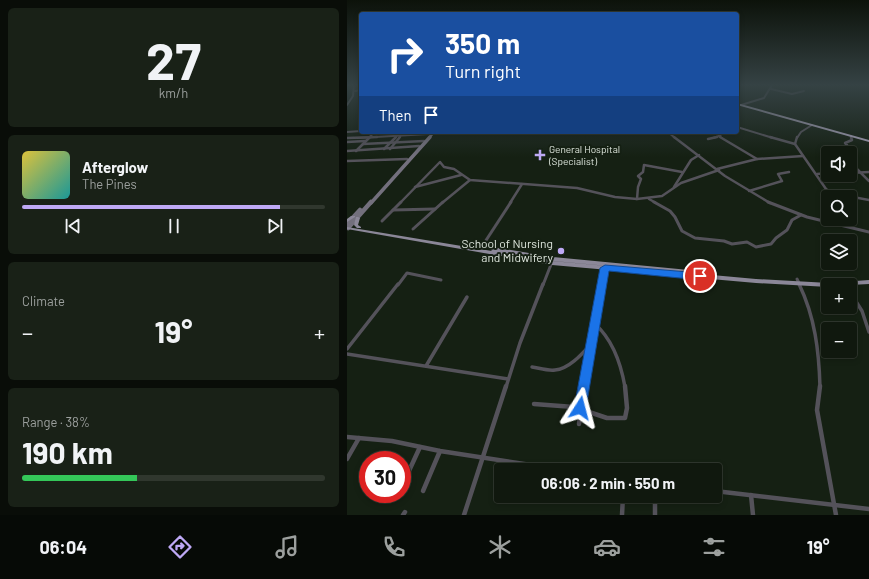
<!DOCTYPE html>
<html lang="en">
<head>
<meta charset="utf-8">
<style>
	body { margin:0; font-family:Barlow,sans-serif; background:#192117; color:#f1f3f6; height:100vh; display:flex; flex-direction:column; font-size:15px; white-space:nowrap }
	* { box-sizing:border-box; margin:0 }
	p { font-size:13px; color:#9ca09e }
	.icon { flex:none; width:22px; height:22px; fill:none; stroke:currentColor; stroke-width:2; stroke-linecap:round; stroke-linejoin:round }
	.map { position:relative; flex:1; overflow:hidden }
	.drawer { display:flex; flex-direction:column; gap:8px; padding:8px; background:#090d08; width:347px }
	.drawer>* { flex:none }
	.guide { position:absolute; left:12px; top:12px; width:380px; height:122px; border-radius:4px; box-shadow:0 2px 6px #0003,0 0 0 1px #30372e; background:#1a4fa0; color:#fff; overflow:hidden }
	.fabs { position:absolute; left:474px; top:146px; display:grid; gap:8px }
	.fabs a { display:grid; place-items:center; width:36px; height:36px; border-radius:4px; background:#10180e; box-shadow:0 2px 6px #0003,0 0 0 1px #30372e; font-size:20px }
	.speed { position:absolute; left:12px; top:451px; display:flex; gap:8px; font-size:20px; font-weight:700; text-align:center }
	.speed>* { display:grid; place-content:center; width:52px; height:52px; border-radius:50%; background:#10180e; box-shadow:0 2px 6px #0003,0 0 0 1px #30372e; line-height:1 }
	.speed .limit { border:6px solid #d22; background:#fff; color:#111 }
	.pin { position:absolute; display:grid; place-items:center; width:34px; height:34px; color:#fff; margin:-17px; border:2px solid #fff; border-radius:50%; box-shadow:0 1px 4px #0007 }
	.me { position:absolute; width:44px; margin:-22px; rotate:9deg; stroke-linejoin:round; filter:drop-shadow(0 0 3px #0008) }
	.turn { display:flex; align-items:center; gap:14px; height:84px; padding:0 20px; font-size:18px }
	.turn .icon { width:52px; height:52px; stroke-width:2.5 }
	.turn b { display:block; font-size:28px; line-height:34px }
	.then { display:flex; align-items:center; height:38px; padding:0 20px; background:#0003; gap:8px; font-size:15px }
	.big { font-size:30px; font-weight:700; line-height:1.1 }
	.drawer .widget { flex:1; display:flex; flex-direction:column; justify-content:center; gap:6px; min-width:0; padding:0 14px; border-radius:6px; background:#192117 }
	.drawer .dial { align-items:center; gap:0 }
	.dial b { font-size:52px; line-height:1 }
	.song { display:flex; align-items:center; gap:12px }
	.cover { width:48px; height:48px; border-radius:6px; background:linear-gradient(135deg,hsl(50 70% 55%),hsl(180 70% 35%)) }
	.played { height:4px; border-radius:2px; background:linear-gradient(90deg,#bea9f5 85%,#30372e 85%) }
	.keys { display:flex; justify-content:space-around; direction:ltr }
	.heat { display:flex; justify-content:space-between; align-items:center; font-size:22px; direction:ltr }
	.charge { height:6px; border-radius:3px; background:linear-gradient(90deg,#34c759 38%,#30372e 0) }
	.trip { position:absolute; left:147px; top:463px; width:228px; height:40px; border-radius:4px; background:#10180e; box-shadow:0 2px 6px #0003,0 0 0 1px #30372e; font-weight:700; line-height:40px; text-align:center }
	.tab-bar { display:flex; height:64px; justify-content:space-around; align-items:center; background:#060a06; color:#9ca09e }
	.tab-bar .icon { width:28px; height:28px }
	.tab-bar .selected { color:#bea9f5 }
	.tab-bar b { font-size:18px; color:#f1f3f6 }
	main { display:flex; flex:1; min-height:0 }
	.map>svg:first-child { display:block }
</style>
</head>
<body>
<main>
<section class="drawer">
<div class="widget dial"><b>27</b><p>km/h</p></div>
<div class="widget">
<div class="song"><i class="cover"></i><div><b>Afterglow</b><p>The Pines</p></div></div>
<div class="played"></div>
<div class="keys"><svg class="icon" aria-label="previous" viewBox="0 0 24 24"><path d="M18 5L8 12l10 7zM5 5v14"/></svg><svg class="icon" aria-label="pause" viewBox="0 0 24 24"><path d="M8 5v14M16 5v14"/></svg><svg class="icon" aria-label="next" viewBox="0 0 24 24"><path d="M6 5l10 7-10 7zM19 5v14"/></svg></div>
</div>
<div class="widget"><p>Climate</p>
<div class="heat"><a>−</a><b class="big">19°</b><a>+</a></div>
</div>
<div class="widget"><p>Range · 38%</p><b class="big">190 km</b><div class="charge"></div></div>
</section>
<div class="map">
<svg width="522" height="515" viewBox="0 0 522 515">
	<rect width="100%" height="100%" fill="#152013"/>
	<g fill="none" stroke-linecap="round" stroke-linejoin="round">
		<g stroke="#54525a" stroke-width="2">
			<path d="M0,85H2"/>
			<path d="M424,89L445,94L457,91"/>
			<path d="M8,91L14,90"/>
			<path d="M0,105L6,96L7,85"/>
			<path d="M394,105L417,98L425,85"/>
			<path d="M390,127L426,138"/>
			<path d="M0,132L14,131"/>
			<path d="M321,132L328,138"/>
			<path d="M504,136V138"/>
			<path d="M10,138L82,134"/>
			<path d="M22,138L27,132"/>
			<path d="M48,138L49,136"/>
			<path d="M52,138L54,135"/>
			<path d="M366,138L372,136"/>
			<path d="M375,138L372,136L378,132"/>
			<path d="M450,138L454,132L465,125"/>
		</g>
		<g stroke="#54525a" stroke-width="2.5">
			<path d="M327,137L378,176L423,203"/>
			<path d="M373,137L410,159"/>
			<path d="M423,137L448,144"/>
			<path d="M450,137L448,144L479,189L485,193L522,200"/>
			<path d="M0,138L30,137"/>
			<path d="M361,139L370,137"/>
			<path d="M0,142L18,141"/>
			<path d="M16,144L77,141"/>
			<path d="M500,145L498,143L505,140L504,137"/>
			<path d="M37,149L49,137"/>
			<path d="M43,149L53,137"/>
			<path d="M0,151L72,146"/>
			<path d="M9,151L23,137"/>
			<path d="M492,152L494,153"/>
			<path d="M0,161L60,159"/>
			<path d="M503,162L522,181"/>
			<path d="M370,169L410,159L456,156"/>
			<path d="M503,173L522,172"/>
			<path d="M470,174L481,173"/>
			<path d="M68,187L114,175"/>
			<path d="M327,187L344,160L352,155"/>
			<path d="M402,191L435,181L431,174L442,172"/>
			<path d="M290,199L291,187L294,179L291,176L296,172L297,165L335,172"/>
			<path d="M302,199L309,203"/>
			<path d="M53,203L93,162L97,167L107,169L123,180L230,188L268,197L290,199L315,196L334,183L372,170"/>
			<path d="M95,203L123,180"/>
			<path d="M163,203L175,184"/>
		</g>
		<g stroke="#54525a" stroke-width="3">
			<path d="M307,202L323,211L328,217L335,231L348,238L377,241L385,244L400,242L409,247L424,244L429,238L440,230L445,220L454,215"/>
			<path d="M421,202L460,217L522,232"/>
			<path d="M46,210L88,209"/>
			<path d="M35,221L54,202"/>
			<path d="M66,229L96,202"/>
			<path d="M134,248L164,202"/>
			<path d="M450,279L453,285"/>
			<path d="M51,285L60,273L94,280"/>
			<path d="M196,285L205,262"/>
			<path d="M255,285L258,268"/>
		</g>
		<g stroke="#54525a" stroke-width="3.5">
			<path d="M452,284C468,317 472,351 473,387"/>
			<path d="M503,292L515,311L522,332"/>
			<path d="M248,324C266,340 274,364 278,387"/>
			<path d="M0,349L51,284"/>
			<path d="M0,354L161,379"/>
			<path d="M79,366L120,297"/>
			<path d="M185,367C192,368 200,371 208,370C222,369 235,354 244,344"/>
			<path d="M159,387L173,343L196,284"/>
			<path d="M236,387L256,284"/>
		</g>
		<g stroke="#54525a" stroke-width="4.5">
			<path d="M473,386L470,410L489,515"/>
			<path d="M187,404L227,407L260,418H278L280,408L278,386"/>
			<path d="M232,424L237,386"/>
			<path d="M0,437L45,441L93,451L217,470"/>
			<path d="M0,459L12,438"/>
			<path d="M55,486L73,447"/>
			<path d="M76,491L93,451"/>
			<path d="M368,491L522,509"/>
			<path d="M404,495L406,515"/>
			<path d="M308,496V515"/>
			<path d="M56,515L58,512"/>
			<path d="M117,515L159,386"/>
			<path d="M275,515L276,496"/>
		</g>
		<path stroke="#73707d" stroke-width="2.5" d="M82,138L87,132"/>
		<path stroke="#73707d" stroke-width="3.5" d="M24,203L83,137"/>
		<g stroke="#73707d" stroke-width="4.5">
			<path d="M0,224L13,210"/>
			<path d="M1,228L24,202"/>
		</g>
		<g fill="#8b8798" fill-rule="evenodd">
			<path d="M4,216H8V217L0,222V219Z"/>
			<path d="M9,217H11L13,218L11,225L14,227V228H10L7,225Z"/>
			<path d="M0,227L205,261L305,270L206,261L145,251L143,249L145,247L206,257L342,270L345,272L343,273L409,279L482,283L522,280V284L503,285H481V287L409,283L205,265L0,229Z"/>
		</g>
		<path fill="#a19cb1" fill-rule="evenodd" d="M390,103L522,140V142L390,105Z"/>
	</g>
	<linearGradient id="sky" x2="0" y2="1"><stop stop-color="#0c120a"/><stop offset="0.54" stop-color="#354244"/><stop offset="1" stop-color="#354244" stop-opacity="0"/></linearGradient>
	<rect width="522" height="157" fill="url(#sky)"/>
	<path fill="#1a73e8" stroke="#114b97" d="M258,265L353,273L357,276L353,280L262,271L239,408L237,412L233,413L228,412L227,408L253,268Z"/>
	<g fill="#bea9f5" stroke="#152013" stroke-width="1.5">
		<path d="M191 149h4v4h4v4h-4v4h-4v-4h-4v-4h4z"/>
		<circle cx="214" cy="251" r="4"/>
	</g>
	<g text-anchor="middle" stroke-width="4" stroke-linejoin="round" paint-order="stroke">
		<g font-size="10" fill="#dee6dd" stroke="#152013" text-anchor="start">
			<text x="202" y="153">General Hospital<tspan x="202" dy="12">(Specialist)</tspan></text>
		</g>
		<g font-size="12" fill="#dee6dd" stroke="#152013" text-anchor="end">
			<text x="206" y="248">School of Nursing<tspan x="206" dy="14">and Midwifery</tspan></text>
		</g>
	</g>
</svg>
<div class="fabs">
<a><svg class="icon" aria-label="sound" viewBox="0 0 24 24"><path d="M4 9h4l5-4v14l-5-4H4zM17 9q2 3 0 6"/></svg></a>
<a><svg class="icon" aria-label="search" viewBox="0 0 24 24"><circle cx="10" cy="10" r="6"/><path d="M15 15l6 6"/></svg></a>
<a><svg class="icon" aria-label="layers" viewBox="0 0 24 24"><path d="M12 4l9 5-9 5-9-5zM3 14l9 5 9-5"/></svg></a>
<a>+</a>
<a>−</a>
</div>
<div class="speed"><div class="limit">30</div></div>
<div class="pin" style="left:353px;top:276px;background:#d93025"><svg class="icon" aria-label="arrive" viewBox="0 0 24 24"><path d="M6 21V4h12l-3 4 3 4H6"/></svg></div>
<svg class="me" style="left:233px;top:408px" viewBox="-20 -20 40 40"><path d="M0-17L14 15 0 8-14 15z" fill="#1a73e8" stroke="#fff" stroke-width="4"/></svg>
<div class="trip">06:06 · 2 min · 550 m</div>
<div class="guide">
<div class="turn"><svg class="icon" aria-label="right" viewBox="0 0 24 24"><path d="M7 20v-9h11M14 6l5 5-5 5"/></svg><div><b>350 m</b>Turn right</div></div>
<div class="then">Then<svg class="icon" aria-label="arrive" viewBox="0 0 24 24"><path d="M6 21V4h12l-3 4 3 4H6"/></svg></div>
</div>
</div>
</main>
<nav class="tab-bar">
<b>06:04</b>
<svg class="icon selected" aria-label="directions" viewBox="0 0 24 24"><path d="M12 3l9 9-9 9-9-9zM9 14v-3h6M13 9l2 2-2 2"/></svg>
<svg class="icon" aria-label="music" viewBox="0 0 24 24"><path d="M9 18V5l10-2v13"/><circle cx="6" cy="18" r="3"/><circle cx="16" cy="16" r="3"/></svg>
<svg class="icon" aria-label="phone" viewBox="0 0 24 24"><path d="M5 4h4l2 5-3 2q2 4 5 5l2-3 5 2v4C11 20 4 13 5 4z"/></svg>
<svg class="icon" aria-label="climate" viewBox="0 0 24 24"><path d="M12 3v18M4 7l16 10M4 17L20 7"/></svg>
<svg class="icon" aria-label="car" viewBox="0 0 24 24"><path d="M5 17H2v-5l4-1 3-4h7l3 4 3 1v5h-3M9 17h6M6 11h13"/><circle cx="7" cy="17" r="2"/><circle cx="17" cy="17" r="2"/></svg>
<svg class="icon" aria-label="filters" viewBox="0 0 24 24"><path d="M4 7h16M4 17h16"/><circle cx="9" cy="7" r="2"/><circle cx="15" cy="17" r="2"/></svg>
<b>19°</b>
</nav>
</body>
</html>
